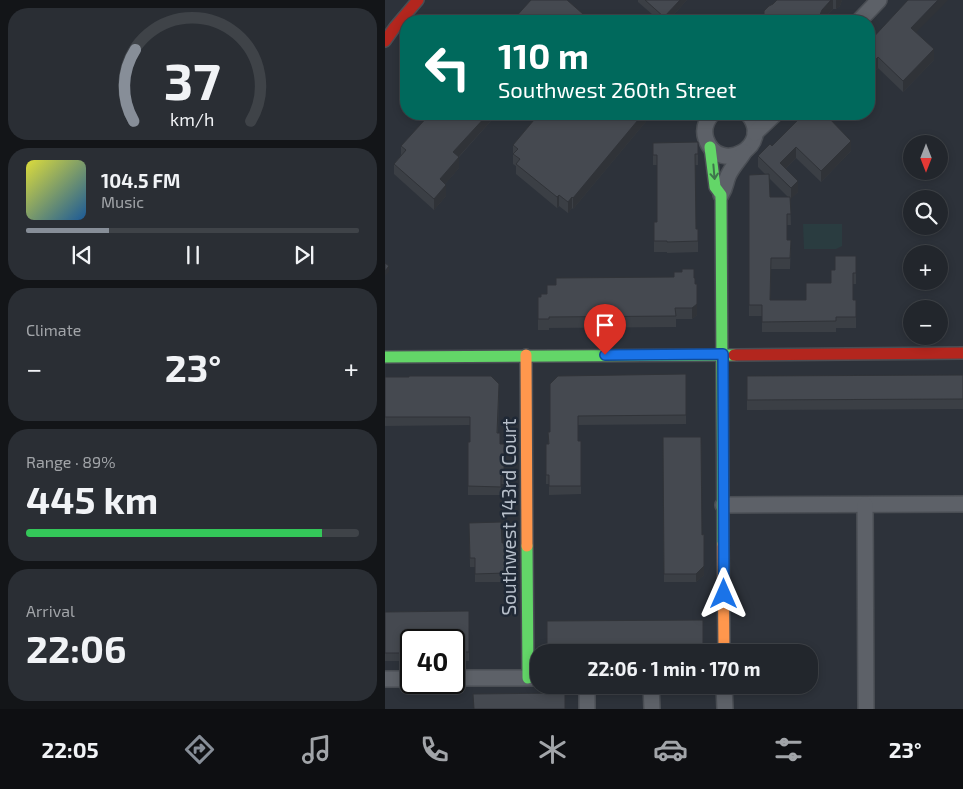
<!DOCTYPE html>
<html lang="en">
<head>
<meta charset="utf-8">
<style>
	body { margin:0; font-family:"Exo 2",sans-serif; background:#2a2e34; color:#f1f3f6; height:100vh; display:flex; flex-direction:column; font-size:19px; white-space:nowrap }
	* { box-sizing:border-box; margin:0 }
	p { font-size:16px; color:#a2a5a9 }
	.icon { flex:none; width:28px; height:28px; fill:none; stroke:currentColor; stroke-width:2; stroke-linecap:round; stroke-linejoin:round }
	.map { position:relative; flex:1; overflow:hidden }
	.panel { display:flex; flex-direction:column; gap:8px; padding:8px; background:#131518; width:385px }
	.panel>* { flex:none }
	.top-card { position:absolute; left:15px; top:15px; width:475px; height:105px; border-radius:20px; box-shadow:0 2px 8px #0003,0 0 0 1px #3f4348; background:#00695c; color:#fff; overflow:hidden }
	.needle { width:32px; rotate:180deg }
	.buttons { position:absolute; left:518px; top:135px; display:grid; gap:10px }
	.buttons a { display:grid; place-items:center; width:45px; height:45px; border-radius:50%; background:#22262c; box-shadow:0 2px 8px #0003,0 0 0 1px #3f4348; font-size:25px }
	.speed { position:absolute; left:15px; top:629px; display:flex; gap:10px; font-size:25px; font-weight:700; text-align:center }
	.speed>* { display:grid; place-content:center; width:65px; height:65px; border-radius:50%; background:#22262c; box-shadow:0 2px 8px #0003,0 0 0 1px #3f4348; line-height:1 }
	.speed .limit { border:2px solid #111; border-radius:8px; background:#fff; color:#111 }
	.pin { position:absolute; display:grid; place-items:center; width:42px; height:42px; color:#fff; margin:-51px -21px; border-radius:50% 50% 50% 0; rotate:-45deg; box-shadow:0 0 5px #0007 }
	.pin .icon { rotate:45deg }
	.me { position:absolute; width:55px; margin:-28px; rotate:0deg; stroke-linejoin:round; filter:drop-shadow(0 0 4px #0008) }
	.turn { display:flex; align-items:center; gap:18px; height:105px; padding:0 15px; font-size:22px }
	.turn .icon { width:65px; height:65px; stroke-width:2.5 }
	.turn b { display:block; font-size:35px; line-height:42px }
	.big { font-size:38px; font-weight:700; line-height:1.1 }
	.panel .tile { flex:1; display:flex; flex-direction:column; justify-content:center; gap:8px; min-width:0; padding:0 18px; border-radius:20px; background:#2a2e34 }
	.panel .dial { align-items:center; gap:0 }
	.dial svg { height:130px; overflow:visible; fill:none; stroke:#3f4348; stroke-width:7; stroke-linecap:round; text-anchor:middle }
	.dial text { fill:#f1f3f6; stroke:none }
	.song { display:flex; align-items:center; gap:15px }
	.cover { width:60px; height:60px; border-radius:8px; background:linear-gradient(135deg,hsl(60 70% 55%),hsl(210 70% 35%)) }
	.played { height:5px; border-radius:2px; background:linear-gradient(90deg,#878e98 25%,#3f4348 25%) }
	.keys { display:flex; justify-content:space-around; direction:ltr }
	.heat { display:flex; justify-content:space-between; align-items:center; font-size:28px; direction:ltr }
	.charge { height:8px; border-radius:4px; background:linear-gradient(90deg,#34c759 89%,#3f4348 0) }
	.trip { position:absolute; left:145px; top:644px; width:288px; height:50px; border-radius:20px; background:#22262c; box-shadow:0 2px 8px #0003,0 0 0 1px #3f4348; font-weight:700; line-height:50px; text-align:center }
	.dock { display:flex; height:80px; justify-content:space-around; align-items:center; background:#0e0f12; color:#a2a5a9 }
	.dock .icon { width:35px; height:35px }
	.dock .selected { color:#878e98 }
	.dock b { font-size:22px; color:#f1f3f6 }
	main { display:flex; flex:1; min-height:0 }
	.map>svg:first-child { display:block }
</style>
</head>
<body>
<main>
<section class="panel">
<div class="tile dial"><svg viewBox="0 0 100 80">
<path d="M14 69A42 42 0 1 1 86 69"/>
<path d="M14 69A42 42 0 0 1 15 25" stroke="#878e98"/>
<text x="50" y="56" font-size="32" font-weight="700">37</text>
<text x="50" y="72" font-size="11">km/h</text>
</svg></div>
<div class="tile">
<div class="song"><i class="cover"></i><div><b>104.5 FM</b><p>Music</p></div></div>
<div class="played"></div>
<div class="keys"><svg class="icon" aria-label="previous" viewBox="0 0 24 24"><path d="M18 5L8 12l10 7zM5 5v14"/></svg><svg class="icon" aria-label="pause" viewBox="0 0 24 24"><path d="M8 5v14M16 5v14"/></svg><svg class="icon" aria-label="next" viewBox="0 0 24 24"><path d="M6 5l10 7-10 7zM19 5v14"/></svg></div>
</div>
<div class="tile"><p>Climate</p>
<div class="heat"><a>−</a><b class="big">23°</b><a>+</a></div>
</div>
<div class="tile"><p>Range · 89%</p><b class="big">445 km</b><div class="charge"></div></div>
<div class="tile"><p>Arrival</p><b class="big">22:06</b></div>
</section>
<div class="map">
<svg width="578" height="709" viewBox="0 0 578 709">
	<rect width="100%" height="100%" fill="#2d323a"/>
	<path fill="#2a3c40" d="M418,224H457V246L451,249H419Z"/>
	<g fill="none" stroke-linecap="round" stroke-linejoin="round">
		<g stroke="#4a4e54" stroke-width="18">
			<g id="street">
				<path d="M474,21L494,0"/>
				<path d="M327,114C321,121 318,130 321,139C334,176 390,146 363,114"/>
				<path d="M370,133L390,114"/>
				<path d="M336,195C341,187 340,184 343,176C347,167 354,160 359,152"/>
				<path d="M338,505L578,504"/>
				<path d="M480,505L481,709"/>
				<path d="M69,678H152"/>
				<path d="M0,679H26"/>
				<path d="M202,685V709"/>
				<path d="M266,685L267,709"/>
				<path d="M339,685L340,709"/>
			</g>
		</g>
		<g stroke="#4a4e54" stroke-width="14">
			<g id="fast">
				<path d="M325,147L330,187L336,195L338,544"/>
				<path d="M0,357L349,355"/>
				<path d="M142,546L143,678"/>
			</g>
		</g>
		<g stroke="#4a4e54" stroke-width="14">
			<g id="slow">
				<path d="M141,355L142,546"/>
				<path d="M338,544L339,652"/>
			</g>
		</g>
		<g stroke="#4a4e54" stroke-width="14">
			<g id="jam">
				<path d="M0,41L10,27L33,0"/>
				<path d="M349,355L578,353"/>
			</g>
		</g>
		<use href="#street" stroke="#5d6168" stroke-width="15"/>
		<use href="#fast" stroke="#63d668" stroke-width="11"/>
		<use href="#slow" stroke="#ff974d" stroke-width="11"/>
		<use href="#jam" stroke="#b3261e" stroke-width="11"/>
	</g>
	<g fill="#3b3f45" fill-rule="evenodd">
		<path d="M253,0H302L283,21H275L253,2Z"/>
		<path d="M392,0H457L455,6L451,9H448L436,21H372Z"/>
		<path d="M532,33L549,60L518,92L493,68L489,72L484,67V42Z"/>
		<path d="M45,114H112L74,157V168L60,184L61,196L49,210L9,174V164L16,155V146Z"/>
		<path d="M263,114V119L188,209L187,208L183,213L174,206L172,208L131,174V166L128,164V145Z"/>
		<path d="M447,114V121L466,151L436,182L411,158L400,169L413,192L405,199L406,225H402V240H406L405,269H386L385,300H421L446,283L450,270L471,256V284H468V300H471V328H451V332H377V316H364V175L380,174L373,167V156L387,146ZM384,178L403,197H385Z"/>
		<path d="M313,142V165H310L311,229H313V252L282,253V252H269V222H272V165H268V143Z"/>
		<path d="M309,278L312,315L307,319H291V327L164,328V330H153V297H156L162,294L171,285Z"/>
		<path d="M301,374V424L193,425V441H196V494L164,495V484H161V453L163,444L165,432V384Z"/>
		<path d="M578,375V409L362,410V376Z"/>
		<path d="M0,377L114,393L113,433L115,444H119V484H116V495H83V442H85V425L0,426Z"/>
		<path d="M278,437L317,535L319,575L311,582H279Z"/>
		<path d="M84,523L117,543H119L120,582H90V567H85Z"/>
		<path d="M84,611V661H69V640H26V661H0V612Z"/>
		<path d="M318,620V650L162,651V621Z"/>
	</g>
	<g fill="#303338">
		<path d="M295,0H302L283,21H279V17Z"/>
		<path d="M446,0H448V9L436,21H426Z"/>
		<path d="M451,0H457L455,6L451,9Z"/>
		<path d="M553,0H563L526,38V28Z"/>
		<path d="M549,49V60L518,92V81Z"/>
		<path d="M493,57V68L489,72V61Z"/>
		<path d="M103,114H112L68,163V152Z"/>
		<path d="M258,114H263V119L188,209V198Z"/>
		<path d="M443,114H447V121L441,115Z"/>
		<path d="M466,141V151L436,182V171Z"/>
		<path d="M411,147V158L395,174V163Z"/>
		<path d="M74,157V168L55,190V179Z"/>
		<path d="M413,181V192L406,199V188Z"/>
		<path d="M61,185V196L49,210V199Z"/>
		<path d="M174,195V206L172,208V197Z"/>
		<path d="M187,197V208L183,213V202Z"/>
		<path d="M4,266V272L0,276V271Z"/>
		<path d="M312,304V315L307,319V308Z"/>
		<path d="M319,566V575L311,582V574Z"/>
	</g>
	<g fill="#454950" stroke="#303338">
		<path d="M146,0H182L206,21H127Z"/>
		<path d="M260,0H295L279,17Z"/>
		<path d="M392,0H446L437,10L434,17L426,21H372L379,14V11L384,6L388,4Z"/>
		<path d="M523,0H553L526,28L549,49L518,81L493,57L489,61L484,57V42Z"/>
		<path d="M45,114H103L68,152L74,157L55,179L61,185L49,199L9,164L21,150L16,146Z"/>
		<path d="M154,114H258L188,198L187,197L183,202L174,195L172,197L131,164L135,159L128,154L133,149L128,145Z"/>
		<path d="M419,114H443L441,115L466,141L436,171L411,147L395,163L413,181L406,188L373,156L385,144L387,146Z"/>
		<path d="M534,138L543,144H530Z"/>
		<path d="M313,142V154H310L311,229H313V241L282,242V241H269V222H272V155H268V143Z"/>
		<path d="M384,174L385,197H405L406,214H402V240H406L405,258H386L385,300H421V283H446V270H450V256H471V273H468V300H471V317H451V321L377,322V305H364V175Z"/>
		<path d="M0,263L4,266L0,271Z"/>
		<path d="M297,269H309V278H310V284H312V304L307,308H290L291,316L164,317V319H153V297H156V294H162V285H171V278L289,277V272H297Z"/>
		<path d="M301,374V415L193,416V441H196V486H164V475H161V444H164L163,432H165V384L173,376Z"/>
		<path d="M578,375V399L362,400V376Z"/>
		<path d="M24,376H106L114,384L112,433H115V444H119V476H116V487L83,486V442H85V417H0V377H24Z"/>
		<path d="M278,437H316L317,535L319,534V566L311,574H279Z"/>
		<path d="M116,522L117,543H119L120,573L90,574V558H85L84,523Z"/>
		<path d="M84,611V652H69V640H26V653H0V612Z"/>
		<path d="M318,620V644L162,645V621Z"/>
		<path d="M180,693V709H89L88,694Z"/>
	</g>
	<defs><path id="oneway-shaft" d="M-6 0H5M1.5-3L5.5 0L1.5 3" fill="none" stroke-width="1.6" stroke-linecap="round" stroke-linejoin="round" transform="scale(1.25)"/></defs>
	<use stroke="#3e764c" href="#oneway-shaft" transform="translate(329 172) rotate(85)"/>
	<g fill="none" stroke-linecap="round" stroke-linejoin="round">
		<g stroke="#114b97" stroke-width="12">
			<path id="route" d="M220,355L338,354L339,594"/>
		</g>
		<use href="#route" stroke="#1a73e8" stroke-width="9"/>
	</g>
	<g text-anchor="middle" stroke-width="5" stroke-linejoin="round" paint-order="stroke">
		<g font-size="19" fill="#b7bfca" stroke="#1f2835">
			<text transform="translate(124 517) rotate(-90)" y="7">Southwest 143rd Court</text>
		</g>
	</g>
</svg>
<div class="buttons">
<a><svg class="needle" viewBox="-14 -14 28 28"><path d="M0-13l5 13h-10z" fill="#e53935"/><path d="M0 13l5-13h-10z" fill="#a2a5a9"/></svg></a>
<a><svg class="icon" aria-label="search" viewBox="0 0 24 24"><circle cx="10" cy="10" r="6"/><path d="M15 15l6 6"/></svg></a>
<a>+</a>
<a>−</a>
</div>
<div class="speed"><div class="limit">40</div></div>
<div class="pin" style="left:220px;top:355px;background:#d93025"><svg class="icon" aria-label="arrive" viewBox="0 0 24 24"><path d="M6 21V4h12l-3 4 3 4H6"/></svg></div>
<svg class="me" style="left:339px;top:594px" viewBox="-20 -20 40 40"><path d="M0-17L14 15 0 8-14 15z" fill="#1a73e8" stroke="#fff" stroke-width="4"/></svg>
<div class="trip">22:06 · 1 min · 170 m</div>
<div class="top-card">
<div class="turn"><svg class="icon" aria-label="left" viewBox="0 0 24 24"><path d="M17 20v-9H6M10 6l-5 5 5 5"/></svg><div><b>110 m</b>Southwest 260th Street</div></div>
</div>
</div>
</main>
<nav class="dock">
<b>22:05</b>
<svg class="icon selected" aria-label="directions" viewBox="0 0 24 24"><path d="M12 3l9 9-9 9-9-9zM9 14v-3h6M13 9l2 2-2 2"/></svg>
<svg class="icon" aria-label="music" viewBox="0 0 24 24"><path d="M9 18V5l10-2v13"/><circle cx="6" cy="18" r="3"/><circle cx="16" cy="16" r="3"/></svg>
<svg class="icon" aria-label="phone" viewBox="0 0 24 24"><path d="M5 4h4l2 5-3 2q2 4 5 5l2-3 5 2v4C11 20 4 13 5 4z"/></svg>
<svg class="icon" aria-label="climate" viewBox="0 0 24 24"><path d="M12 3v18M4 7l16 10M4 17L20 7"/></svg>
<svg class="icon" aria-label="car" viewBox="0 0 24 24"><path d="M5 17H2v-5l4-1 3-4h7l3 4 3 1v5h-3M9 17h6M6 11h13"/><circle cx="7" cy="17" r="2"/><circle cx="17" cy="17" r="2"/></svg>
<svg class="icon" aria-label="filters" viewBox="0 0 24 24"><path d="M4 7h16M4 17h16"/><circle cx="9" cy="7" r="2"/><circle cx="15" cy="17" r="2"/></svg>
<b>23°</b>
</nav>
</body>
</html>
